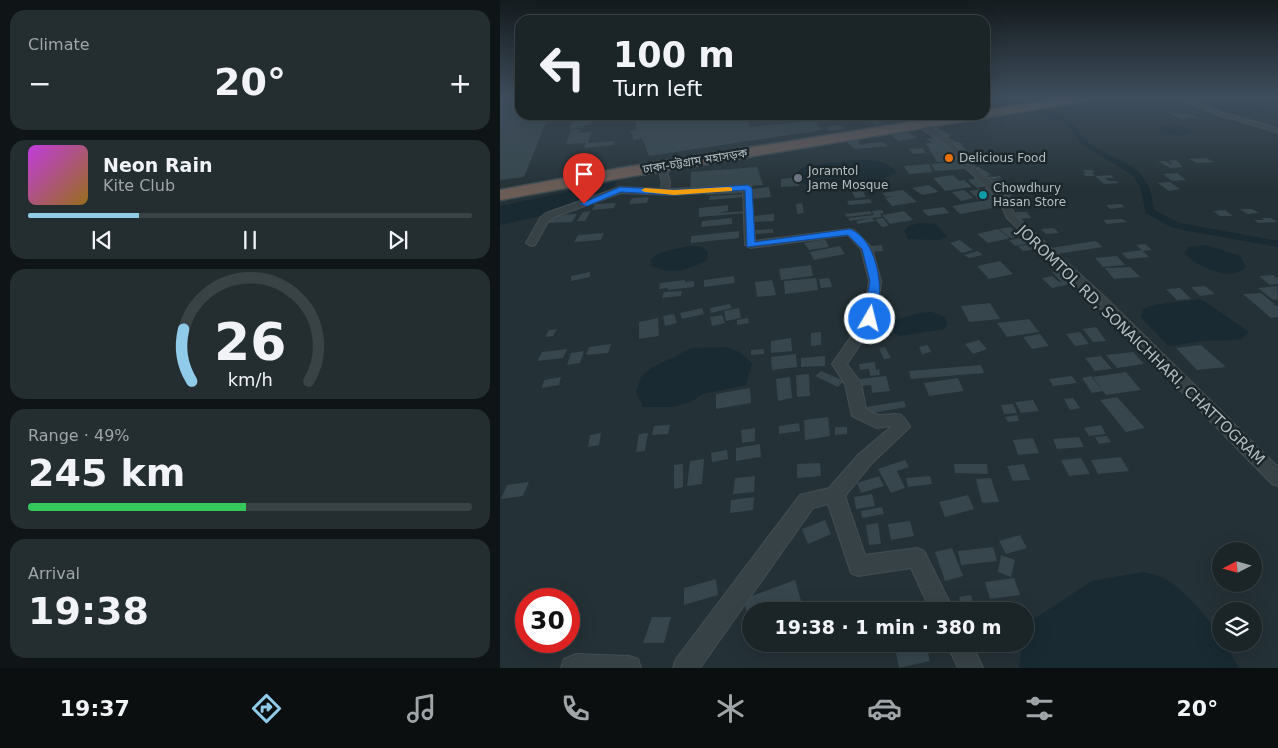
<!DOCTYPE html>
<html lang="en">
<head>
<meta charset="utf-8">
<style>
	body { margin:0; font-family:"DejaVu Sans","Noto Sans Bengali",sans-serif; background:#242d30; color:#f1f3f6; height:100vh; display:flex; flex-direction:column; font-size:19px; white-space:nowrap }
	* { box-sizing:border-box; margin:0 }
	p { font-size:16px; color:#a0a5a8 }
	.icon { flex:none; width:28px; height:28px; fill:none; stroke:currentColor; stroke-width:2; stroke-linecap:round; stroke-linejoin:round }
	.map { position:relative; flex:1; overflow:hidden }
	.panel { display:flex; flex-direction:column; gap:10px; padding:10px; background:#0f1416; width:500px }
	.panel>* { flex:none }
	.guide { position:absolute; left:15px; top:15px; width:475px; height:105px; border-radius:15px; box-shadow:0 5px 20px #0002,0 0 0 1px #394245; background:#1b2528; color:#f1f3f6; overflow:hidden }
	.needle { width:32px; rotate:264deg }
	.fabs { position:absolute; left:712px; top:542px; display:grid; gap:10px }
	.fabs a { display:grid; place-items:center; width:50px; height:50px; border-radius:50%; background:#1b2528; box-shadow:0 5px 20px #0002,0 0 0 1px #394245; font-size:25px }
	.speed { position:absolute; left:15px; top:588px; display:flex; gap:10px; font-size:25px; font-weight:700; text-align:center }
	.speed>* { display:grid; place-content:center; width:65px; height:65px; border-radius:50%; background:#1b2528; box-shadow:0 5px 20px #0002,0 0 0 1px #394245; line-height:1 }
	.speed .limit { border:8px solid #d22; background:#fff; color:#111 }
	.pin { position:absolute; display:grid; place-items:center; width:42px; height:42px; color:#fff; margin:-51px -21px; border-radius:50% 50% 50% 0; rotate:-45deg; box-shadow:0 0 5px #0007 }
	.pin .icon { rotate:45deg }
	.me { position:absolute; width:55px; margin:-28px; rotate:8deg; stroke-linejoin:round; filter:drop-shadow(0 0 4px #0008) }
	.turn { display:flex; align-items:center; gap:18px; height:105px; padding:0 15px; font-size:22px }
	.turn .icon { width:65px; height:65px; stroke-width:2.5 }
	.turn b { display:block; font-size:35px; line-height:42px }
	.big { font-size:38px; font-weight:600; line-height:1.1 }
	.panel .tile { flex:1; display:flex; flex-direction:column; justify-content:center; gap:8px; min-width:0; padding:0 18px; border-radius:15px; background:#242d30 }
	.panel .dial { align-items:center; gap:0 }
	.dial svg { height:130px; overflow:visible; fill:none; stroke:#394245; stroke-width:7; stroke-linecap:round; text-anchor:middle }
	.dial text { fill:#f1f3f6; stroke:none }
	.song { display:flex; align-items:center; gap:15px }
	.cover { width:60px; height:60px; border-radius:8px; background:linear-gradient(135deg,hsl(290 70% 55%),hsl(40 70% 35%)) }
	.played { height:5px; border-radius:2px; background:linear-gradient(90deg,#90cce9 25%,#394245 25%) }
	.keys { display:flex; justify-content:space-around; direction:ltr }
	.heat { display:flex; justify-content:space-between; align-items:center; font-size:28px; direction:ltr }
	.charge { height:8px; border-radius:4px; background:linear-gradient(90deg,#34c759 49%,#394245 0) }
	.trip { position:absolute; left:242px; top:602px; width:292px; height:50px; border-radius:25px; background:#1b2528; box-shadow:0 5px 20px #0002,0 0 0 1px #394245; font-weight:600; line-height:50px; text-align:center }
	.dock { display:flex; height:80px; justify-content:space-around; align-items:center; background:#0b0f10; color:#a0a5a8 }
	.dock .icon { width:35px; height:35px }
	.dock .selected { color:#90cce9 }
	.dock b { font-size:22px; color:#f1f3f6 }
	main { display:flex; flex:1; min-height:0 }
	.map>svg:first-child { display:block }
</style>
</head>
<body>
<main>
<section class="panel">
<div class="tile"><p>Climate</p>
<div class="heat"><a>−</a><b class="big">20°</b><a>+</a></div>
</div>
<div class="tile">
<div class="song"><i class="cover"></i><div><b>Neon Rain</b><p>Kite Club</p></div></div>
<div class="played"></div>
<div class="keys"><svg class="icon" aria-label="previous" viewBox="0 0 24 24"><path d="M18 5L8 12l10 7zM5 5v14"/></svg><svg class="icon" aria-label="pause" viewBox="0 0 24 24"><path d="M8 5v14M16 5v14"/></svg><svg class="icon" aria-label="next" viewBox="0 0 24 24"><path d="M6 5l10 7-10 7zM19 5v14"/></svg></div>
</div>
<div class="tile dial"><svg viewBox="0 0 100 80">
<path d="M14 69A42 42 0 1 1 86 69"/>
<path d="M14 69A42 42 0 0 1 9 37" stroke="#90cce9"/>
<text x="50" y="56" font-size="32" font-weight="700">26</text>
<text x="50" y="72" font-size="11">km/h</text>
</svg></div>
<div class="tile"><p>Range · 49%</p><b class="big">245 km</b><div class="charge"></div></div>
<div class="tile"><p>Arrival</p><b class="big">19:38</b></div>
</section>
<div class="map">
<svg width="778" height="668" viewBox="0 0 778 668">
	<rect width="100%" height="100%" fill="#243136"/>
	<g fill="#192a32">
		<path d="M603,98H653L655,99L621,104Z"/>
		<path d="M720,104L755,105L770,111C756,113 720,118 711,106Z"/>
		<path d="M671,124L688,127L694,131C684,137 669,136 659,130V127Z"/>
		<path d="M357,160C374,160 384,159 397,172L379,181L357,184L315,188L303,183L298,170L310,165Z"/>
		<path d="M118,179L114,187L105,193L36,217L0,225V206L109,183L110,181Z"/>
		<path d="M420,223L436,224L447,237L439,240L408,239L404,231L409,226Z"/>
		<path d="M706,245L740,256L746,267C743,269 739,272 735,273C722,277 692,264 685,253L689,247Z"/>
		<path d="M189,246L202,247L208,252L207,260C186,271 173,275 151,266V259L162,252Z"/>
		<path d="M701,299L749,332L741,340L704,341L668,346L641,317L643,309L654,305Z"/>
		<path d="M432,312L444,316L448,323L445,329L399,336L392,332V321L419,313Z"/>
		<path d="M227,347L239,352L252,363L246,385L203,394L189,403L170,407H143L136,391L141,377L151,368L192,348Z"/>
		<path d="M643,572C651,574 663,576 669,581C682,589 721,629 721,644H725L739,668H519L522,644H526V631L531,621L592,581Z"/>
	</g>
	<g fill="none" stroke-linecap="round" stroke-linejoin="round">
		<path fill="#192a32" fill-rule="evenodd" d="M505,98H512L568,119C577,126 579,136 588,142C621,167 649,160 654,210L680,223L778,241V247L673,228L646,213L640,187L634,176L580,143L570,127L563,122L514,103Z"/>
	</g>
	<g fill="#36464c">
		<path d="M0,98H20V115H49L24,177L0,180Z"/>
		<path d="M485,98H494L505,102L486,106Z"/>
		<path d="M667,112L689,114L697,117L682,119Z"/>
		<path d="M76,115H94L91,124L84,125L83,128L69,129Z"/>
		<path d="M136,115H246L250,127L303,122L299,115H311L322,130L149,156L142,138L134,140L130,131L136,130Z"/>
		<path d="M375,115L382,120L377,121L382,124L376,125L366,117Z"/>
		<path d="M404,115L415,118L392,121L388,118Z"/>
		<path d="M341,125L346,129L330,131L325,127Z"/>
		<path d="M437,127L448,134L451,137H445L431,128Z"/>
		<path d="M81,129L80,133L91,132L88,143L114,141V145L84,148L86,143L66,144L71,130Z"/>
		<path d="M408,132L417,138L399,141L390,135Z"/>
		<path d="M436,137L447,145L460,161L437,162L426,143H432L427,139Z"/>
		<path d="M358,140L360,142H358L363,146H364L363,144L383,142L388,146L355,149L346,141Z"/>
		<path d="M452,142H460L467,152H461Z"/>
		<path d="M422,148L426,153L413,154L409,149Z"/>
		<path d="M706,158L714,162L697,163L689,159Z"/>
		<path d="M90,160L88,167L71,169L73,162Z"/>
		<path d="M676,160L683,167L670,168L658,161H665L671,164H673L668,161Z"/>
		<path d="M459,161L464,169L435,171L431,164Z"/>
		<path d="M429,164L433,172L409,174L404,166Z"/>
		<path d="M257,167L263,185L190,191L191,172Z"/>
		<path d="M472,167H479L492,175L483,177Z"/>
		<path d="M583,170H592L595,172L592,173L595,176H586L583,173H586Z"/>
		<path d="M677,173L686,180L672,181L663,174Z"/>
		<path d="M453,175L459,181L464,180L472,187L445,191L433,178Z"/>
		<path d="M611,175L614,178H605L609,181H616L619,183L604,184L595,176Z"/>
		<path d="M500,176L501,178L489,180L503,179L505,181L489,182L483,177Z"/>
		<path d="M298,177L299,186L281,187V179Z"/>
		<path d="M477,178L487,186L477,188L468,180Z"/>
		<path d="M670,182L680,189L669,191L658,183Z"/>
		<path d="M429,185L439,192L422,195L412,188Z"/>
		<path d="M269,187L271,197L252,199L251,189Z"/>
		<path d="M487,188L504,206L460,214L452,206L492,199L479,200L469,191Z"/>
		<path d="M243,190V193L206,195L207,193Z"/>
		<path d="M403,190L417,202L392,206L385,198L394,196L386,197L382,193Z"/>
		<path d="M464,190L474,198L461,201L452,192Z"/>
		<path d="M363,191L366,197L355,198L352,192Z"/>
		<path d="M509,193L518,202L509,203L500,194Z"/>
		<path d="M245,194V197L209,200L210,196Z"/>
		<path d="M149,197L147,203L129,204L132,198Z"/>
		<path d="M370,199L372,203L349,205L347,201Z"/>
		<path d="M116,203L114,208L92,210L95,204Z"/>
		<path d="M302,203L304,213L297,214L296,204Z"/>
		<path d="M621,204L625,207L610,209L606,205Z"/>
		<path d="M228,205V211L218,213L247,211V213L199,217V208Z"/>
		<path d="M444,207L449,213L428,216L422,210Z"/>
		<path d="M740,209H752L759,213L747,214Z"/>
		<path d="M382,210L384,213L380,214L382,217L372,218L375,221L358,224L356,221L370,218L350,221L348,218L374,215L372,211Z"/>
		<path d="M725,210L733,216H720L713,211Z"/>
		<path d="M91,211L85,221H77L83,212Z"/>
		<path d="M370,211L372,214L347,217L345,214Z"/>
		<path d="M404,211L413,220L390,224L382,215Z"/>
		<path d="M515,212H527L531,218L519,219Z"/>
		<path d="M77,214L72,222L47,223L53,215Z"/>
		<path d="M274,214V221L252,222V216Z"/>
		<path d="M232,218V224L201,227L202,221Z"/>
		<path d="M383,218L389,226L382,227L375,219Z"/>
		<path d="M762,218H771L778,222L758,223L754,220H764Z"/>
		<path d="M622,219L627,222L607,224L603,220Z"/>
		<path d="M510,227L523,235L511,238L499,229Z"/>
		<path d="M554,228L559,233L546,234L541,229Z"/>
		<path d="M273,229V233L255,234V230Z"/>
		<path d="M498,229L510,238L488,243L477,234Z"/>
		<path d="M239,231V238L191,243V236Z"/>
		<path d="M104,233L101,240L74,242L78,235Z"/>
		<path d="M523,238L529,243L515,246L509,240Z"/>
		<path d="M325,239L329,247L309,250L304,243Z"/>
		<path d="M460,240L473,250L462,253L450,243Z"/>
		<path d="M596,241L603,247L557,254L550,248Z"/>
		<path d="M532,244L537,249L523,251L518,246Z"/>
		<path d="M645,244L652,250L643,251L636,245Z"/>
		<path d="M382,245L383,251L372,252L371,246Z"/>
		<path d="M340,246L345,254L314,260L310,252Z"/>
		<path d="M642,250L649,257L628,259L621,253Z"/>
		<path d="M478,251L483,255L469,258L464,255Z"/>
		<path d="M617,256L625,265L603,267L595,258Z"/>
		<path d="M500,261L513,274L489,279L477,266Z"/>
		<path d="M311,265L313,276L281,280L279,269Z"/>
		<path d="M630,267L640,277L614,279L605,268Z"/>
		<path d="M565,270L580,283L572,285L568,280L566,281L570,284L552,288L542,278L552,276L559,282H562L552,272Z"/>
		<path d="M90,272V277L71,281V276Z"/>
		<path d="M773,275L778,279V284L770,285L759,276Z"/>
		<path d="M234,276L235,283L204,287V280Z"/>
		<path d="M316,278L318,290L285,294L284,281Z"/>
		<path d="M329,278L332,287L321,288L319,279Z"/>
		<path d="M185,280V282L194,281V287L167,290L168,288L159,289L160,283Z"/>
		<path d="M272,280L276,295L257,297L255,282Z"/>
		<path d="M705,286L715,294L700,296L691,287Z"/>
		<path d="M777,286L778,299L773,300L758,288Z"/>
		<path d="M680,288L691,299L677,300L666,289Z"/>
		<path d="M182,291L181,296L162,298L164,292Z"/>
		<path d="M761,293L778,307V317L771,318L743,294Z"/>
		<path d="M490,303L500,319L469,322L461,306Z"/>
		<path d="M230,304L232,308L211,313L210,308Z"/>
		<path d="M202,308L204,314L182,319L180,313Z"/>
		<path d="M239,308L241,318L226,321L224,311Z"/>
		<path d="M174,314L177,323L165,326L163,316Z"/>
		<path d="M222,315L225,323L212,326L210,317Z"/>
		<path d="M158,318L159,336L139,339V322Z"/>
		<path d="M248,318L249,323L237,325V320Z"/>
		<path d="M529,319L539,332L507,337L497,323Z"/>
		<path d="M596,327L606,341L593,342L583,329Z"/>
		<path d="M57,329L53,336L45,337L49,330Z"/>
		<path d="M321,332V345L311,346V333Z"/>
		<path d="M580,332L589,344L575,346L566,334Z"/>
		<path d="M540,334L549,346L532,349L523,337Z"/>
		<path d="M291,338L292,351L271,353V341Z"/>
		<path d="M479,340L487,349L473,354L465,344Z"/>
		<path d="M111,344L108,353L86,355L89,347Z"/>
		<path d="M428,345L431,352L422,354L419,347Z"/>
		<path d="M701,345L726,367L697,370L676,348Z"/>
		<path d="M385,347L391,358L384,359L379,348Z"/>
		<path d="M67,349L63,358L37,361L42,352Z"/>
		<path d="M264,349V354L251,355V350Z"/>
		<path d="M84,351L80,363L67,365L71,353Z"/>
		<path d="M633,352L644,364L617,368L606,355Z"/>
		<path d="M296,354L297,367L272,370L271,357Z"/>
		<path d="M325,356V366L301,367V358Z"/>
		<path d="M601,356L612,369L595,371L585,358Z"/>
		<path d="M375,362L376,370L379,369L380,375L370,376L369,369L360,370L359,364Z"/>
		<path d="M481,365L484,373L411,379L409,371Z"/>
		<path d="M321,371L344,381L338,387L315,376Z"/>
		<path d="M626,372L641,390L606,395L593,377Z"/>
		<path d="M309,374L310,396L297,397L296,375Z"/>
		<path d="M386,376L390,391L372,393L371,385L361,386L359,379Z"/>
		<path d="M572,376L577,383L553,386L549,379Z"/>
		<path d="M591,376L603,391L592,393L582,378Z"/>
		<path d="M61,377L59,385L42,388L44,380Z"/>
		<path d="M290,377L292,398L278,401L276,379Z"/>
		<path d="M458,378L464,391L429,396L424,383Z"/>
		<path d="M250,388L251,403L216,409V394Z"/>
		<path d="M617,397L645,428L626,432L600,400Z"/>
		<path d="M573,398L580,408L570,410L564,399Z"/>
		<path d="M533,400L539,411L521,413L515,402Z"/>
		<path d="M404,401L406,407L367,414L365,407Z"/>
		<path d="M513,404L517,413L504,414L501,405Z"/>
		<path d="M517,415L519,421L508,422L505,417Z"/>
		<path d="M328,417L330,436L305,440L304,420Z"/>
		<path d="M299,423L300,431L279,434V426Z"/>
		<path d="M170,425L168,434L152,435L154,426Z"/>
		<path d="M601,425L606,434L589,436L584,428Z"/>
		<path d="M335,427H347V434L335,435Z"/>
		<path d="M255,428V441L242,443L241,430Z"/>
		<path d="M101,433L99,445L88,447L90,435Z"/>
		<path d="M148,433L145,451L136,452L139,434Z"/>
		<path d="M607,436L611,442L599,444L595,437Z"/>
		<path d="M579,437L584,447L557,449L553,439Z"/>
		<path d="M533,438L539,453L518,455L513,440Z"/>
		<path d="M260,444L261,457L236,461V448Z"/>
		<path d="M227,450L228,459L212,462L211,453Z"/>
		<path d="M621,457L629,471L598,474L591,460Z"/>
		<path d="M581,458L590,474L569,476L561,460Z"/>
		<path d="M204,459L202,484L187,486L190,461Z"/>
		<path d="M405,460L409,467L397,471L405,488L391,493L378,469Z"/>
		<path d="M320,463L321,476L297,478V464Z"/>
		<path d="M183,464V487L174,489V465Z"/>
		<path d="M454,464H487L488,474L455,473Z"/>
		<path d="M524,464L530,480L513,481L507,466Z"/>
		<path d="M255,476L254,492L233,494L235,478Z"/>
		<path d="M379,476L384,486L361,493L357,483Z"/>
		<path d="M430,476L432,484L408,487L406,478Z"/>
		<path d="M491,478L499,502L482,503L476,479Z"/>
		<path d="M29,482L23,496L1,499L7,485Z"/>
		<path d="M372,494L375,506L356,509L354,497Z"/>
		<path d="M468,495L474,509L445,517L439,502Z"/>
		<path d="M254,497L253,510L230,513L231,500Z"/>
		<path d="M382,507L384,514L362,518L361,511Z"/>
		<path d="M325,520L331,534L308,544L302,529Z"/>
		<path d="M410,521L414,536L391,540L388,524Z"/>
		<path d="M378,523L381,544L369,545L366,525Z"/>
		<path d="M520,535L527,548L506,554L499,541Z"/>
		<path d="M493,547L497,561L461,565L458,551Z"/>
		<path d="M452,548L463,576L445,581L435,552Z"/>
		<path d="M501,555L515,560L511,577L498,572Z"/>
		<path d="M514,578L520,595L490,599L485,582Z"/>
		<path d="M216,579L218,595L184,605V588Z"/>
		<path d="M295,580L304,611H251L250,627L244,599Z"/>
		<path d="M471,595L475,609L463,611L459,597Z"/>
		<path d="M152,617H171L164,643H143Z"/>
		<path d="M426,645L430,661L399,668L396,653Z"/>
	</g>
	<g fill="none" stroke-linecap="round" stroke-linejoin="round">
		<g stroke="#434e53" stroke-width="2">
			<g id="street">
				<path d="M675,98C689,96 706,107 720,112C739,118 759,122 778,129V133L741,121L718,115Z"/>
				<path d="M419,123H425L453,142L468,161L495,185L507,199L515,215L607,299L778,467V486L772,484L597,305L507,218L500,202L489,189L462,165L447,146L419,127Z"/>
				<path d="M162,163L166,166L170,183L169,189L251,186L255,241L350,229L354,230L372,248L381,281L377,319L347,364L361,383L366,409C370,411 376,415 380,415C398,415 400,408 410,427L371,464L345,496L365,555L417,548L424,551L454,611H431L411,568L358,576L351,573L328,504L313,508L200,668H173L176,659L300,495L329,488L359,454L392,426L377,428L352,416L345,384L332,364L363,319L369,281L361,249L348,235L250,248L245,245L243,191L174,195L121,193L54,217L48,222L35,245L31,246L26,243L40,218L46,213L120,187L160,189L162,183L158,166Z"/>
				<path d="M447,644H472L483,668H458Z"/>
				<path d="M76,654L129,656L138,659L141,668H61L64,659Z"/>
			</g>
		</g>
		<g stroke="#424d51" stroke-width="3">
			<path id="highway" d="M566,98H591L585,101L121,178L0,200V190L121,168L456,115H485V110Z"/>
		</g>
		<use href="#street" fill="#374247" fill-rule="evenodd"/>
		<use href="#highway" fill="#6b5c55" fill-rule="evenodd"/>
		<path stroke="#3e4f4c" stroke-width="2" stroke-dasharray="2.5 2.5" stroke-linecap="butt" d="M82,171L86,182"/>
	</g>
	<linearGradient id="sky" x2="0" y2="1"><stop stop-color="#141b1e"/><stop offset="0.51" stop-color="#3f4e5d"/><stop offset="1" stop-color="#3f4e5d" stop-opacity="0"/></linearGradient>
	<rect width="778" height="191" fill="url(#sky)"/>
	<path fill="#1a73e8" stroke="#114b97" d="M248,185L252,188L255,242L350,229C379,240 386,297 374,321H366L364,319L370,281L362,249L348,235L247,247L245,190L174,195L121,192L87,206L80,204L120,187L174,190Z"/>
	<path fill="#f59e0b" d="M229,187L232,188V191L174,195L145,192L141,190L145,188L174,190Z"/>
	<circle fill="#e8710a" stroke="#1c272b" stroke-width="2" cx="449" cy="158" r="5"/>
	<circle fill="#6b7280" stroke="#1c272b" stroke-width="2" cx="298" cy="178" r="5"/>
	<circle fill="#0f9aa8" stroke="#1c272b" stroke-width="2" cx="483" cy="195" r="5"/>
	<g text-anchor="middle" stroke-width="5" stroke-linejoin="round" paint-order="stroke">
		<g font-size="12" fill="#b2bdc3" stroke="#1c272b" text-anchor="start">
			<text x="459" y="162">Delicious Food</text>
			<text x="308" y="175">Joramtol<tspan x="308" dy="14">Jame Mosque</tspan></text>
			<text x="493" y="192">Chowdhury<tspan x="493" dy="14">Hasan Store</tspan></text>
		</g>
		<g font-size="12" fill="#b2bdc3" stroke="#1c272b">
			<text transform="translate(195 161) rotate(-9)" y="4">ঢাকা-চট্টগ্রাম মহাসড়ক</text>
		</g>
		<g font-size="15" fill="#b2bdc3" stroke="#1c272b">
			<text transform="translate(641 345) rotate(44)" y="5">JOROMTOL RD, SONAICHHARI, CHATTOGRAM</text>
		</g>
	</g>
</svg>
<div class="fabs">
<a><svg class="needle" viewBox="-14 -14 28 28"><path d="M0-13l5 13h-10z" fill="#e53935"/><path d="M0 13l5-13h-10z" fill="#a0a5a8"/></svg></a>
<a><svg class="icon" aria-label="layers" viewBox="0 0 24 24"><path d="M12 4l9 5-9 5-9-5zM3 14l9 5 9-5"/></svg></a>
</div>
<div class="speed"><div class="limit">30</div></div>
<div class="pin" style="left:84px;top:204px;background:#d93025"><svg class="icon" aria-label="arrive" viewBox="0 0 24 24"><path d="M6 21V4h12l-3 4 3 4H6"/></svg></div>
<svg class="me" style="left:370px;top:319px" viewBox="-20 -20 40 40"><circle r="17" fill="#1a73e8" stroke="#fff" stroke-width="3"/><path d="M0-11L8 9 0 5-8 9z" fill="#fff"/></svg>
<div class="trip">19:38 · 1 min · 380 m</div>
<div class="guide">
<div class="turn"><svg class="icon" aria-label="left" viewBox="0 0 24 24"><path d="M17 20v-9H6M10 6l-5 5 5 5"/></svg><div><b>100 m</b>Turn left</div></div>
</div>
</div>
</main>
<nav class="dock">
<b>19:37</b>
<svg class="icon selected" aria-label="directions" viewBox="0 0 24 24"><path d="M12 3l9 9-9 9-9-9zM9 14v-3h6M13 9l2 2-2 2"/></svg>
<svg class="icon" aria-label="music" viewBox="0 0 24 24"><path d="M9 18V5l10-2v13"/><circle cx="6" cy="18" r="3"/><circle cx="16" cy="16" r="3"/></svg>
<svg class="icon" aria-label="phone" viewBox="0 0 24 24"><path d="M5 4h4l2 5-3 2q2 4 5 5l2-3 5 2v4C11 20 4 13 5 4z"/></svg>
<svg class="icon" aria-label="climate" viewBox="0 0 24 24"><path d="M12 3v18M4 7l16 10M4 17L20 7"/></svg>
<svg class="icon" aria-label="car" viewBox="0 0 24 24"><path d="M5 17H2v-5l4-1 3-4h7l3 4 3 1v5h-3M9 17h6M6 11h13"/><circle cx="7" cy="17" r="2"/><circle cx="17" cy="17" r="2"/></svg>
<svg class="icon" aria-label="filters" viewBox="0 0 24 24"><path d="M4 7h16M4 17h16"/><circle cx="9" cy="7" r="2"/><circle cx="15" cy="17" r="2"/></svg>
<b>20°</b>
</nav>
</body>
</html>
